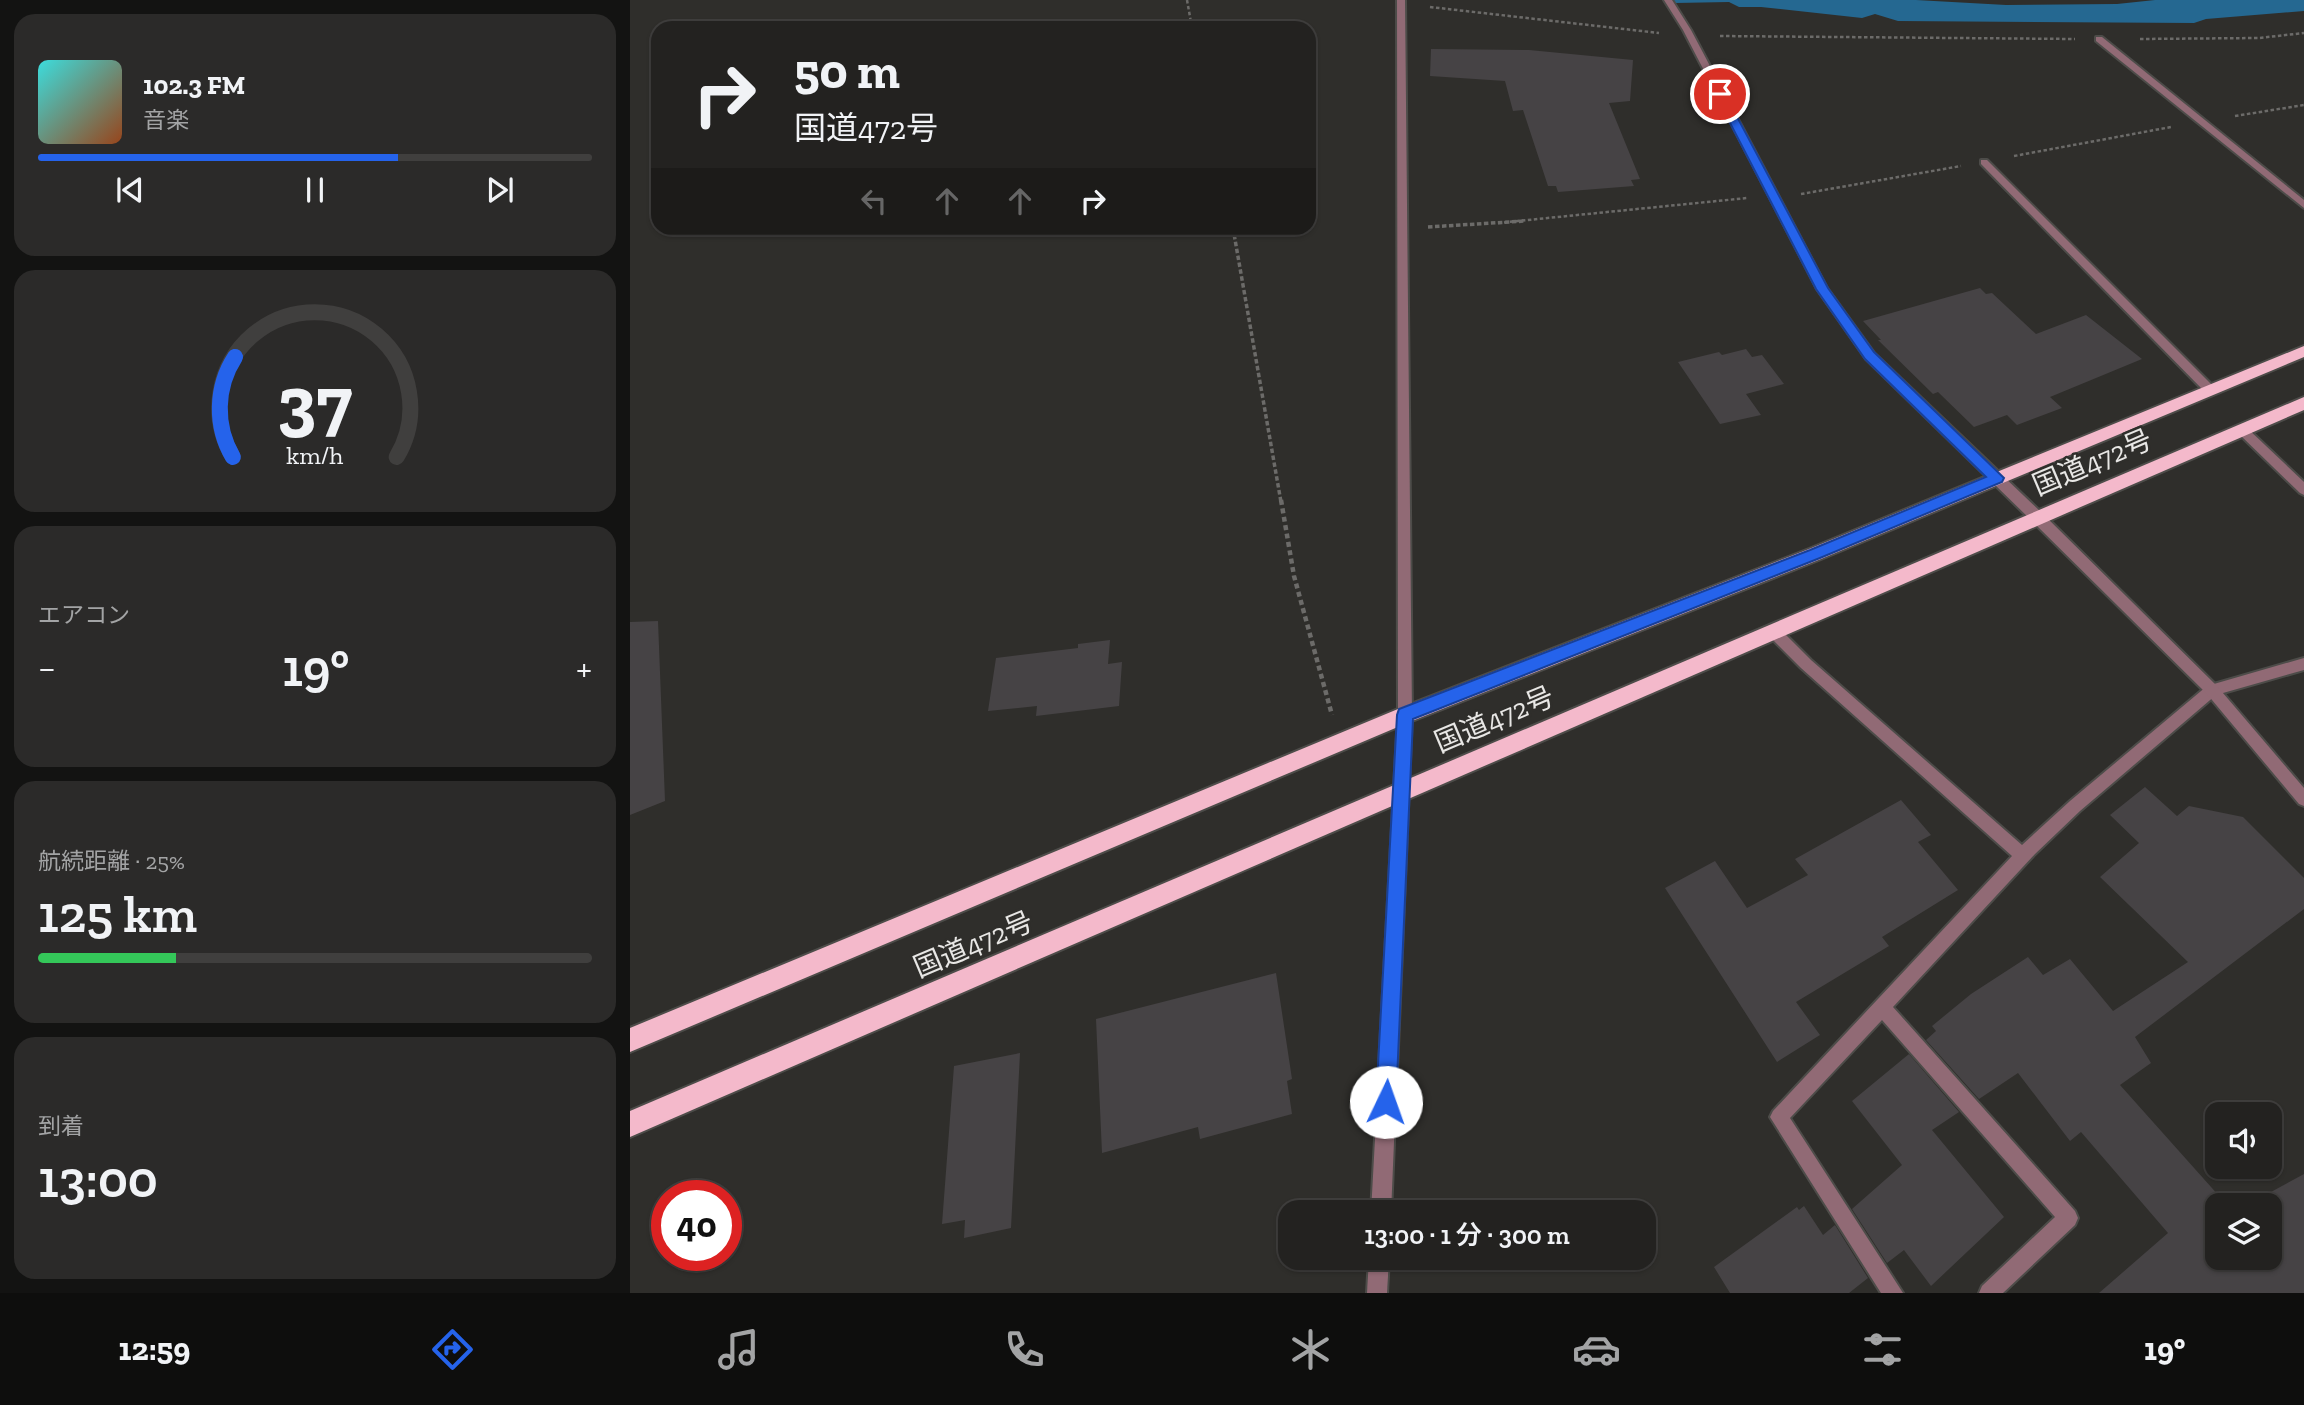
<!DOCTYPE html>
<html lang="ja">
<head>
<meta charset="utf-8">
<style>
	body { margin:0; font-family:"Zilla Slab","Noto Sans JP",serif; background:#2b2a29; color:#f1f3f6; height:100vh; display:flex; flex-direction:column; font-size:26px; white-space:nowrap }
	* { box-sizing:border-box; margin:0 }
	p { font-size:23px; color:#a3a4a5 }
	.icon { flex:none; width:38px; height:38px; fill:none; stroke:currentColor; stroke-width:2; stroke-linecap:round; stroke-linejoin:round }
	.map { position:relative; flex:1; overflow:hidden }
	.side { display:flex; flex-direction:column; gap:14px; padding:14px; background:#131312; width:630px }
	.side>* { flex:none }
	.guide { position:absolute; left:21px; top:21px; width:665px; height:214px; border-radius:21px; box-shadow:0 2px 5px #0004,0 0 0 2px #403f3e; background:#232220; color:#f1f3f6; overflow:hidden }
	.buttons { position:absolute; left:1575px; top:1102px; display:grid; gap:14px }
	.buttons a { display:grid; place-items:center; width:77px; height:77px; border-radius:14px; background:#232220; box-shadow:0 2px 5px #0004,0 0 0 2px #403f3e; font-size:35px }
	.speed { position:absolute; left:21px; top:1180px; display:flex; gap:14px; font-size:35px; font-weight:700; text-align:center }
	.speed>* { display:grid; place-content:center; width:91px; height:91px; border-radius:50%; background:#232220; box-shadow:0 2px 5px #0004,0 0 0 2px #403f3e; line-height:1 }
	.speed .limit { border:10px solid #d22; background:#fff; color:#111 }
	.pin { position:absolute; display:grid; place-items:center; width:60px; height:60px; color:#fff; margin:-30px; border:4px solid #fff; border-radius:50%; box-shadow:0 2px 7px #0007 }
	.me { position:absolute; width:77px; margin:-38px; rotate:3deg; stroke-linejoin:round; filter:drop-shadow(0 0 5px #0008) }
	.turn { display:flex; align-items:center; gap:24px; height:147px; padding:0 28px; font-size:32px }
	.turn .icon { width:91px; height:91px; stroke-width:2.5 }
	.turn b { display:block; font-size:49px; line-height:60px }
	.lanes { display:flex; align-items:center; height:66px; padding:0 28px; background:#0003; justify-content:center; gap:35px; direction:ltr }
	.lanes .off { opacity:.35 }
	.big { font-size:52px; font-weight:600; line-height:1.1 }
	.side .tile { flex:1; display:flex; flex-direction:column; justify-content:center; gap:10px; min-width:0; padding:0 24px; border-radius:21px; background:#2b2a29 }
	.side .dial { align-items:center; gap:0 }
	.dial svg { height:182px; overflow:visible; fill:none; stroke:#403f3e; stroke-width:7; stroke-linecap:round; text-anchor:middle }
	.dial text { fill:#f1f3f6; stroke:none }
	.song { display:flex; align-items:center; gap:21px }
	.cover { width:84px; height:84px; border-radius:10px; background:linear-gradient(135deg,hsl(180 70% 55%),hsl(20 70% 35%)) }
	.played { height:7px; border-radius:4px; background:linear-gradient(90deg,#2563eb 65%,#403f3e 65%) }
	.keys { display:flex; justify-content:space-around; direction:ltr }
	.heat { display:flex; justify-content:space-between; align-items:center; font-size:38px; direction:ltr }
	.charge { height:10px; border-radius:5px; background:linear-gradient(90deg,#34c759 25%,#403f3e 0) }
	.trip { position:absolute; left:648px; top:1200px; width:378px; height:70px; border-radius:21px; background:#232220; box-shadow:0 2px 5px #0004,0 0 0 2px #403f3e; font-weight:600; line-height:70px; text-align:center }
	.tab-bar { display:flex; height:112px; justify-content:space-around; align-items:center; background:#0e0e0d; color:#a3a4a5 }
	.tab-bar .icon { width:49px; height:49px }
	.tab-bar .on { color:#2563eb }
	.tab-bar b { font-size:32px; color:#f1f3f6 }
	main { display:flex; flex:1; min-height:0 }
	.map>svg:first-child { display:block }
</style>
</head>
<body>
<main>
<section class="side">
<div class="tile">
<div class="song"><i class="cover"></i><div><b>102.3 FM</b><p>音楽</p></div></div>
<div class="played"></div>
<div class="keys"><svg class="icon" aria-label="previous" viewBox="0 0 24 24"><path d="M18 5L8 12l10 7zM5 5v14"/></svg><svg class="icon" aria-label="pause" viewBox="0 0 24 24"><path d="M8 5v14M16 5v14"/></svg><svg class="icon" aria-label="next" viewBox="0 0 24 24"><path d="M6 5l10 7-10 7zM19 5v14"/></svg></div>
</div>
<div class="tile dial"><svg viewBox="0 0 100 80">
<path d="M14 69A42 42 0 1 1 86 69"/>
<path d="M14 69A42 42 0 0 1 15 25" stroke="#2563eb"/>
<text x="50" y="56" font-size="32" font-weight="700">37</text>
<text x="50" y="72" font-size="11">km/h</text>
</svg></div>
<div class="tile"><p>エアコン</p>
<div class="heat"><a>−</a><b class="big">19°</b><a>+</a></div>
</div>
<div class="tile"><p>航続距離 · 25%</p><b class="big">125 km</b><div class="charge"></div></div>
<div class="tile"><p>到着</p><b class="big">13:00</b></div>
</section>
<div class="map">
<svg width="1674" height="1293" viewBox="0 0 1674 1293">
	<rect width="100%" height="100%" fill="#2f2e2b"/>
	<path fill="#256891" d="M1037,0H1286L1376,5L1487,4L1525,0H1674V11L1576,19L1564,23L1268,21L1245,14L1232,18L1131,7H1109L1099,2L1045,3Z"/>
	<g fill="#464345">
		<path d="M801,49L899,50L1003,60L1000,101L979,103L1010,179L1001,180L1004,186L928,192L926,186H918L893,110L883,111L875,81L800,76Z"/>
		<path d="M1350,288L1356,294L1362,293L1406,334L1456,315L1512,359L1420,397L1432,408L1387,425L1377,415L1344,427L1308,392L1303,394L1248,340H1251L1233,321Z"/>
		<path d="M1116,349L1122,357L1132,355L1154,384L1116,394L1131,415L1090,424L1048,362L1089,352L1092,355Z"/>
		<path d="M28,621L35,801L0,815V622Z"/>
		<path d="M480,640L478,664L492,662L489,706L406,716L407,706L358,711L366,658L448,648V644Z"/>
		<path d="M1515,787L1547,816L1559,806L1613,817L1674,878V909L1505,1037L1521,1063L1490,1085L1598,1206H1587V1258H1640V1206H1615L1674,1174V1293H1469L1538,1233L1451,1132L1440,1141L1388,1073L1349,1099L1296,1040L1306,1031L1302,1026L1341,994L1398,957L1413,975L1440,959L1483,1011L1558,962L1470,877L1509,843L1480,815Z"/>
		<path d="M1271,800L1301,835L1288,842L1328,890L1252,937L1259,946L1166,1002L1190,1035L1147,1062L1035,888L1085,861L1117,908L1178,875L1165,859Z"/>
		<path d="M646,973L662,1079L657,1081L662,1114L570,1139L568,1127L472,1153L466,1019Z"/>
		<path d="M390,1053L381,1228L334,1238L335,1220L312,1224L324,1066Z"/>
		<path d="M1279,1054L1329,1112L1302,1130L1374,1217L1301,1286L1274,1250L1257,1263L1222,1209L1272,1165L1222,1101Z"/>
		<path d="M1174,1206L1193,1235L1205,1225L1238,1278L1219,1293H1100L1084,1267L1167,1207L1169,1210Z"/>
	</g>
	<g fill="none" stroke-linecap="round" stroke-linejoin="round">
		<g stroke="#4d4c49" stroke-width="4">
			<g id="minor">
				<path d="M1034,0H1042L1061,30L1197,288L1244,353L1412,513L1413,517L1412,521H1402L1236,359L1187,289L1053,30Z"/>
				<path d="M1466,37H1472L1674,200V208L1466,41Z"/>
				<path d="M1351,160H1357L1584,387V393H1576L1351,164Z"/>
				<path d="M1612,426L1616,427L1674,482V495L1670,493L1608,433L1606,430L1608,427Z"/>
				<path d="M1143,625L1148,627L1181,660L1392,845L1440,801L1577,686L1674,658V670L1586,695L1450,811L1405,854L1263,1007L1445,1211L1448,1218L1445,1225L1373,1293H1349L1352,1286L1425,1217L1252,1020L1160,1118L1273,1293H1251L1140,1117L1143,1111L1382,856L1171,668L1138,635L1136,631L1138,627Z"/>
			</g>
		</g>
		<g stroke="#4d4c49" stroke-width="4">
			<g id="tertiary">
				<path d="M767,0H775L782,715L761,1213H741L768,715Z"/>
				<path d="M1407,512L1412,513L1587,686L1674,788V806L1669,804L1577,694L1402,521L1401,517L1402,513Z"/>
				<path d="M739,1258H759L757,1293H737Z"/>
			</g>
		</g>
		<g stroke="#4d4c49" stroke-width="4">
			<g id="trunk">
				<path d="M1674,346V357L1191,559L782,721L0,1052V1028L768,709L1179,549Z"/>
				<path d="M1674,397V410L0,1137V1111Z"/>
			</g>
		</g>
		<g stroke="#6c6b69" stroke-width="2.5" stroke-dasharray="3.5 2.5" stroke-linecap="butt">
			<path d="M557,0L562,28"/>
			<path d="M800,7L1029,33"/>
			<path d="M1090,36L1445,39"/>
			<path d="M1510,39L1629,38L1674,33"/>
			<path d="M1605,116L1674,105"/>
			<path d="M1384,156L1541,127"/>
			<path d="M1171,194L1331,166"/>
			<path d="M868,223L1117,198"/>
		</g>
		<g stroke="#6c6b69" stroke-width="3.5" stroke-dasharray="4.5 2.5" stroke-linecap="butt">
			<path d="M798,227L895,221"/>
			<path d="M603,228L651,502"/>
		</g>
		<path stroke="#6c6b69" stroke-width="4.5" stroke-dasharray="5 3.5" stroke-linecap="butt" d="M651,500L664,576L702,715"/>
		<use href="#minor" fill="#916a75" fill-rule="evenodd"/>
		<use href="#tertiary" fill="#916a75" fill-rule="evenodd"/>
		<use href="#trunk" fill="#f4b9cb" fill-rule="evenodd"/>
	</g>
	<path fill="#2563eb" stroke="#184099" stroke-width="2" d="M1090,91L1095,94L1198,288L1244,352L1374,478L1372,482L1190,558L783,719L766,1102L763,1110L756,1113L749,1110L746,1102L767,715L769,709L1180,550L1356,477L1235,359L1186,289L1085,94Z"/>
	<g text-anchor="middle" stroke-width="5" stroke-linejoin="round" paint-order="stroke">
		<g font-size="28" fill="#e8e7e5" stroke="#2f2e2b">
			<text transform="translate(1462 462) rotate(-23)" y="10">国道472号</text>
			<text transform="translate(864 719) rotate(-23)" y="10">国道472号</text>
			<text transform="translate(343 944) rotate(-23)" y="10">国道472号</text>
		</g>
	</g>
</svg>
<div class="buttons">
<a><svg class="icon" aria-label="sound" viewBox="0 0 24 24"><path d="M4 9h4l5-4v14l-5-4H4zM17 9q2 3 0 6"/></svg></a>
<a><svg class="icon" aria-label="layers" viewBox="0 0 24 24"><path d="M12 4l9 5-9 5-9-5zM3 14l9 5 9-5"/></svg></a>
</div>
<div class="speed"><div class="limit">40</div></div>
<div class="pin" style="left:1090px;top:94px;background:#d93025"><svg class="icon" aria-label="arrive" viewBox="0 0 24 24"><path d="M6 21V4h12l-3 4 3 4H6"/></svg></div>
<svg class="me" style="left:756px;top:1102px" viewBox="-20 -20 40 40"><circle r="19" fill="#fff"/><path d="M0-13L10 11 0 6-10 11z" fill="#2563eb"/></svg>
<div class="trip">13:00 · 1 分 · 300 m</div>
<div class="guide">
<div class="turn"><svg class="icon" aria-label="right" viewBox="0 0 24 24"><path d="M7 20v-9h11M14 6l5 5-5 5"/></svg><div><b>50 m</b>国道472号</div></div>
<div class="lanes"><svg class="icon off" aria-label="left" viewBox="0 0 24 24"><path d="M17 20v-9H6M10 6l-5 5 5 5"/></svg><svg class="icon off" aria-label="ahead" viewBox="0 0 24 24"><path d="M12 20V5M6 11l6-6 6 6"/></svg><svg class="icon off" aria-label="ahead" viewBox="0 0 24 24"><path d="M12 20V5M6 11l6-6 6 6"/></svg><svg class="icon" aria-label="right" viewBox="0 0 24 24"><path d="M7 20v-9h11M14 6l5 5-5 5"/></svg></div>
</div>
</div>
</main>
<nav class="tab-bar">
<b>12:59</b>
<svg class="icon on" aria-label="directions" viewBox="0 0 24 24"><path d="M12 3l9 9-9 9-9-9zM9 14v-3h6M13 9l2 2-2 2"/></svg>
<svg class="icon" aria-label="music" viewBox="0 0 24 24"><path d="M9 18V5l10-2v13"/><circle cx="6" cy="18" r="3"/><circle cx="16" cy="16" r="3"/></svg>
<svg class="icon" aria-label="phone" viewBox="0 0 24 24"><path d="M5 4h4l2 5-3 2q2 4 5 5l2-3 5 2v4C11 20 4 13 5 4z"/></svg>
<svg class="icon" aria-label="climate" viewBox="0 0 24 24"><path d="M12 3v18M4 7l16 10M4 17L20 7"/></svg>
<svg class="icon" aria-label="car" viewBox="0 0 24 24"><path d="M5 17H2v-5l4-1 3-4h7l3 4 3 1v5h-3M9 17h6M6 11h13"/><circle cx="7" cy="17" r="2"/><circle cx="17" cy="17" r="2"/></svg>
<svg class="icon" aria-label="filters" viewBox="0 0 24 24"><path d="M4 7h16M4 17h16"/><circle cx="9" cy="7" r="2"/><circle cx="15" cy="17" r="2"/></svg>
<b>19°</b>
</nav>
</body>
</html>
